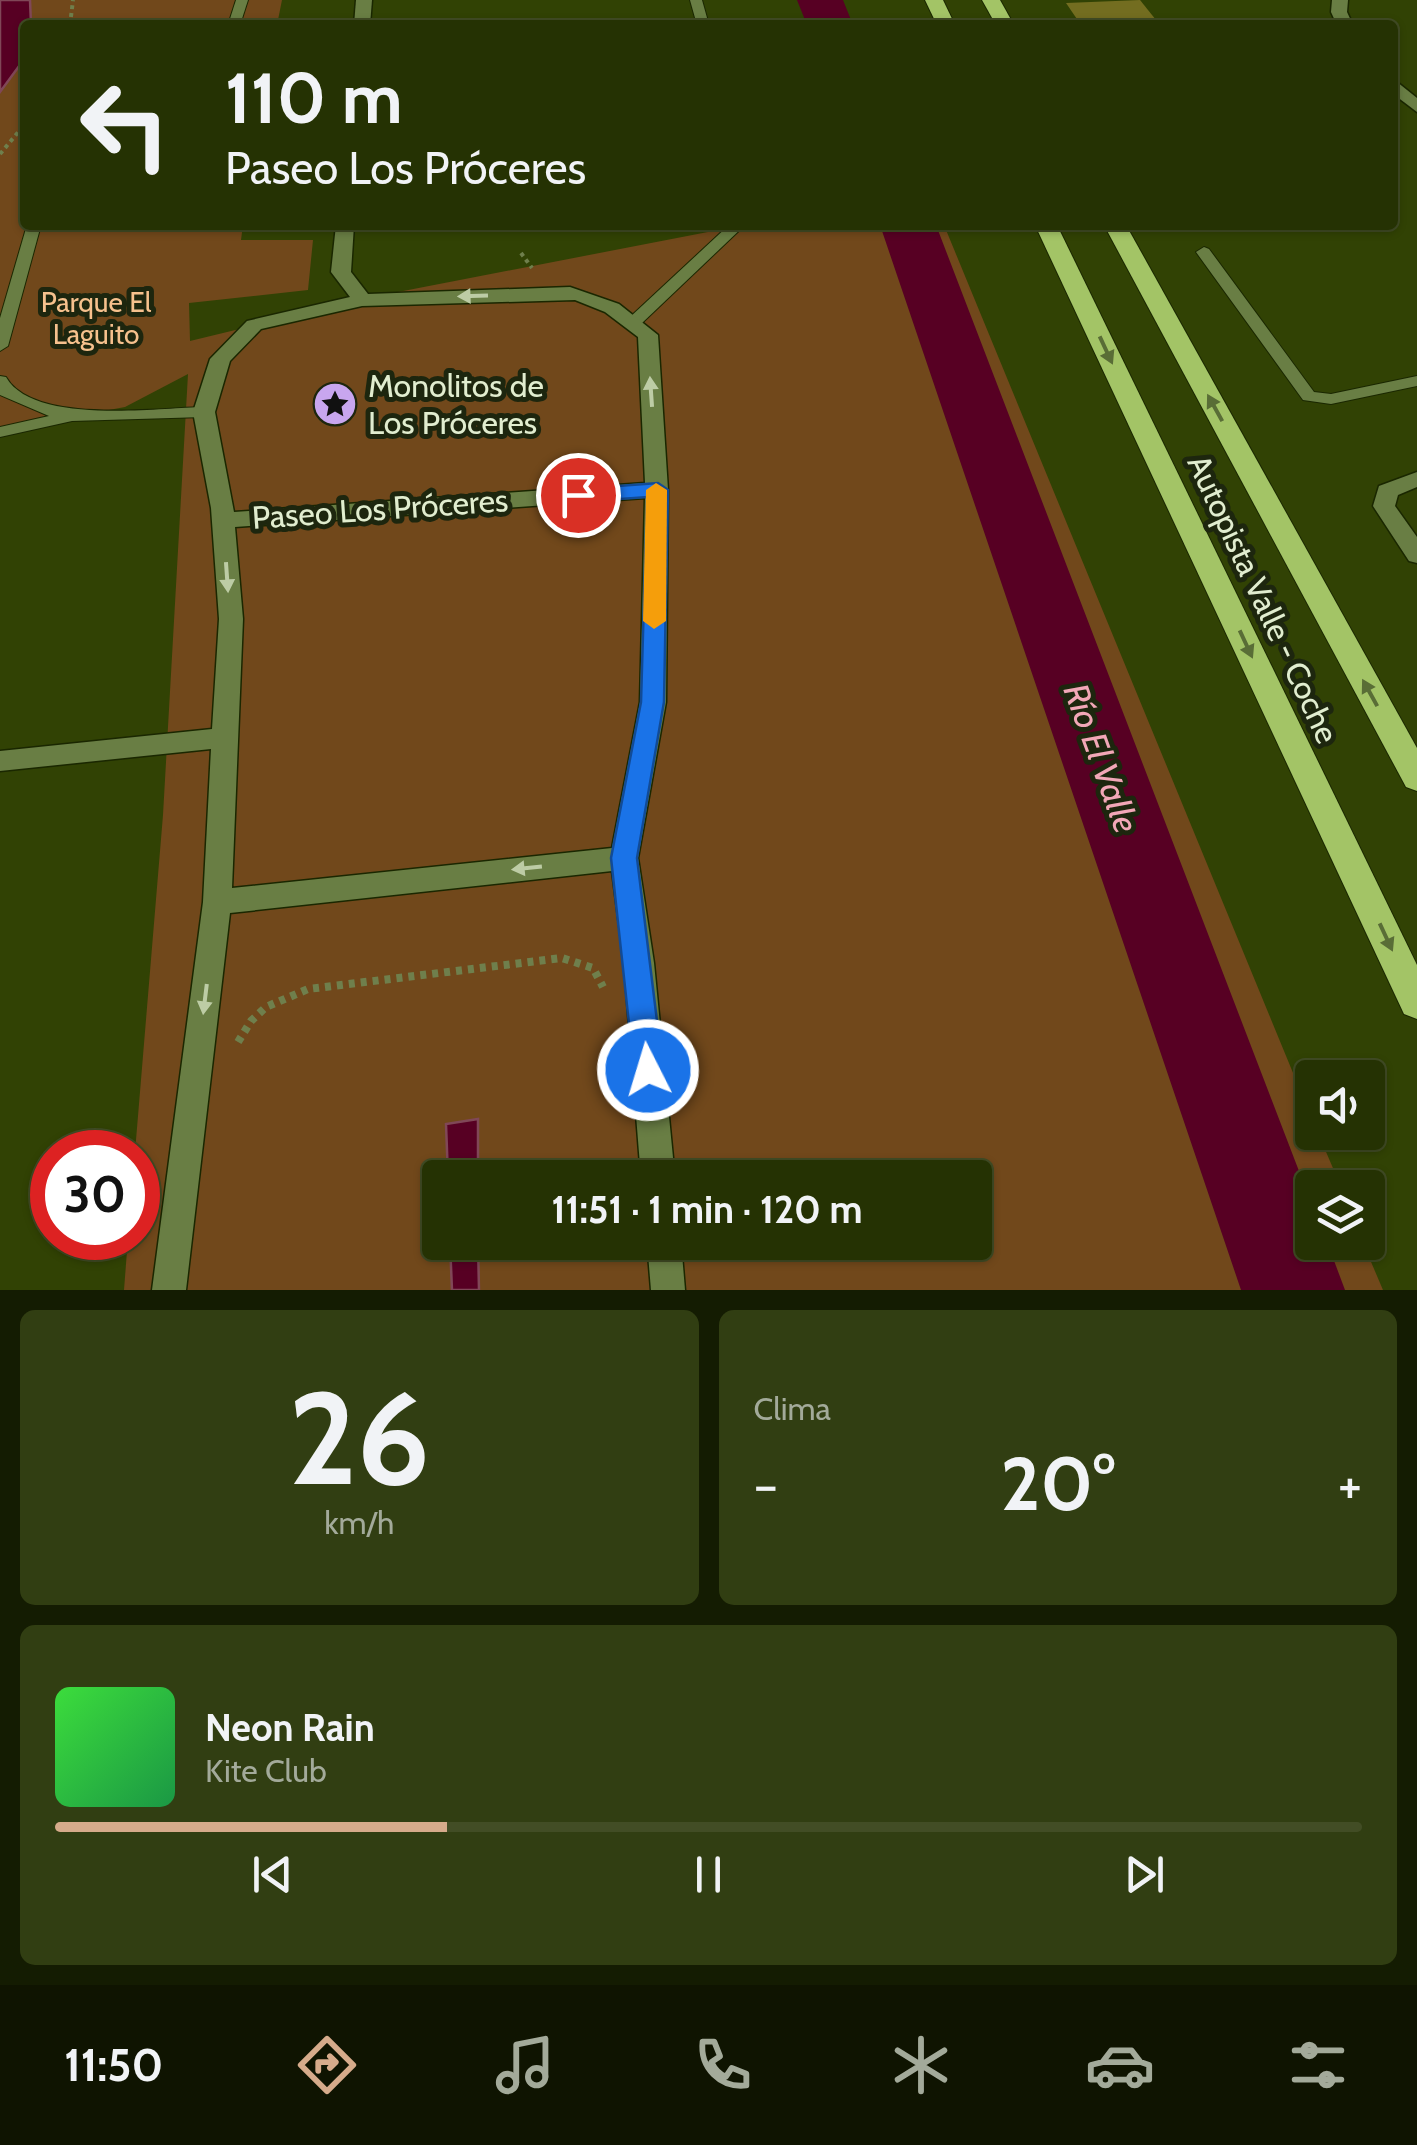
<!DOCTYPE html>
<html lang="es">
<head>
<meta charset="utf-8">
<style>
	body { margin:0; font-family:Cabin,sans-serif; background:#313e12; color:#f1f3f6; height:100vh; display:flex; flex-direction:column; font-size:38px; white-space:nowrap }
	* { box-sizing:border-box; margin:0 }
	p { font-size:32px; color:#a3aa9a }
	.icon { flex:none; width:55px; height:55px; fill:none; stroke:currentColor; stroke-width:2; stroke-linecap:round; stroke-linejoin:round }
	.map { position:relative; height:1290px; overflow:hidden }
	.panel { display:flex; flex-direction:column; gap:20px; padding:20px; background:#141c02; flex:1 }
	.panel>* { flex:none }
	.top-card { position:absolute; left:20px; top:20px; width:1378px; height:210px; border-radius:10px; box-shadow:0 2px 8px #0004,0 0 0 2px #424d25; background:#253203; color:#f1f3f6; overflow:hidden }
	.controls { position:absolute; left:1295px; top:1060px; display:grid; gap:20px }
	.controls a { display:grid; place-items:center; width:90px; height:90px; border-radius:10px; background:#253203; box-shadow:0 2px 8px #0004,0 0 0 2px #424d25; font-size:50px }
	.speed { position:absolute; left:30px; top:1130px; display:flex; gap:20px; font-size:50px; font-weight:700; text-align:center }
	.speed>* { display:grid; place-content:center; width:130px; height:130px; border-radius:50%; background:#253203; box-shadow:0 2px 8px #0004,0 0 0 2px #424d25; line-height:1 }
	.speed .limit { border:15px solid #d22; background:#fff; color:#111 }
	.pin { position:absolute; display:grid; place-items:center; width:85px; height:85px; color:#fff; margin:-42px; border:5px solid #fff; border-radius:50%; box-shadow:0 2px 10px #0007 }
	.me { position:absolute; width:110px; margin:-55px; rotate:355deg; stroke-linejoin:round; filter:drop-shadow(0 0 8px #0008) }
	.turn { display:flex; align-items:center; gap:35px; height:210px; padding:0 40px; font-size:45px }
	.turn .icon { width:130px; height:130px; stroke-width:2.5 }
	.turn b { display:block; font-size:70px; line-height:85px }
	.big { font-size:75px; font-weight:700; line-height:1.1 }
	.panel .widget { flex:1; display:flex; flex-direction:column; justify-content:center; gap:15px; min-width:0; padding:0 35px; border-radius:15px; background:#313e12 }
	.panel .dial { align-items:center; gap:0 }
	.dial b { font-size:130px; line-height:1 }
	.song { display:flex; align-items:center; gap:30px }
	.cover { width:120px; height:120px; border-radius:15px; background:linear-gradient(135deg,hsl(120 70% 55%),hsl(140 70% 35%)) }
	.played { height:10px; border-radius:5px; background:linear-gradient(90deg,#d6ab8b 30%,#424d25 30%) }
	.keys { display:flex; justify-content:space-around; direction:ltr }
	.heat { display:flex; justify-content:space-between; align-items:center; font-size:55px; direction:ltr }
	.panel .tiles { flex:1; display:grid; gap:20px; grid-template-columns:1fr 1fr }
	.widget:last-child { grid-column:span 2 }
	.trip { position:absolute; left:422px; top:1160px; width:570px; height:100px; border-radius:10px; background:#253203; box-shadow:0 2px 8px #0004,0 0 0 2px #424d25; font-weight:700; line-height:100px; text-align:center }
	.tab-bar { display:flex; height:160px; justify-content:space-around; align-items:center; background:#0f1401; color:#a3aa9a }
	.tab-bar .icon { width:70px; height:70px }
	.tab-bar .current { color:#d6ab8b }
	.tab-bar b { font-size:45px; color:#f1f3f6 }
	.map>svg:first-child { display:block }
</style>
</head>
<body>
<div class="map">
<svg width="1417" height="1290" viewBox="0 0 1417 1290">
	<rect width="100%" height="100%" fill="#314204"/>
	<path fill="#71481b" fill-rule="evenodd" d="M0,0H282L277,25H25V225H243L241,240H313L308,290L189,303L190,341L362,299L744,225H944L1312,1119V1132L1318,1133L1341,1187L1312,1188V1242L1363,1243L1383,1290H124L128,1238H138L135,1152L163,815L188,374L125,407L7,429L0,433ZM440,1178H975V1242H440Z"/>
	<g fill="#570023" stroke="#804757" stroke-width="2.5">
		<path d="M0,0H30L31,25H25V58L0,92Z"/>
		<path d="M478,1119V1177H448L446,1124Z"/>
		<path d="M450,1243H478L479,1290H452Z"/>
	</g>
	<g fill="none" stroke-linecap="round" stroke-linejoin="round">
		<g fill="#570023" fill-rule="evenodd">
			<path d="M797,0H843L853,25H807Z"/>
			<path d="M880,225H936L1312,1205V1242H1327L1345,1290H1241Z"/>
		</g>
	</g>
	<path fill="#736d20" d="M1140,0L1160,25H1081L1066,3Z"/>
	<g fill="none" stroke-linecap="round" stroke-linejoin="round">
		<g stroke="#1a2700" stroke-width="2">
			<g id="lane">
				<path d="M236,0H248L240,25H228Z"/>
				<path d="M690,0H702L709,25H697Z"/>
				<path d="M27,225H41L8,346L0,351V318Z"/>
				<path d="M729,225H745L641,324H629V318Z"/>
				<path d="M1204,247L1209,249L1314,392L1331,394L1417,376V386L1331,404L1303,400L1196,252Z"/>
				<path d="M0,376L6,377C33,425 156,408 204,407L213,412L204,417L72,421L0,437V427L49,416L0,395Z"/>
			</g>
		</g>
		<g stroke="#1a2700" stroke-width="3">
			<g id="street">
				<path d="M356,0H372L370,25H354Z"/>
				<path d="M1332,0H1348L1347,12L1353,25H1337L1331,12Z"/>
				<path d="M1392,78L1417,98V112L1392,93Z"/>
				<path d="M336,225H354L351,272L368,294L570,287L619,304L658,335L668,490L666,702L638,858L654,963L675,1178H641L624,963L612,871L230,913L186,1290H152L203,902L211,749L0,771V751L212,729L219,619L211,508L193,412L210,359L247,321L350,297L331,272ZM575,300L605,312L638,337L645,483L234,512L215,412L230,361L261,329L362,306ZM645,498L640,702L612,848L232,888L243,619L235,527Z"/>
				<path d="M1417,472V487L1398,495L1395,506L1417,537V563L1409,561L1373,506L1379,486Z"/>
				<path d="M647,1242H681L685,1290H651Z"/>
			</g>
		</g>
		<g stroke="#1a2700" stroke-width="2">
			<g id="highway">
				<path d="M925,0H943L955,25H937Z"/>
				<path d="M982,0H1000L1014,25H996Z"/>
				<path d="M1035,225H1057L1417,965V1019L1404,1014Z"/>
				<path d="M1104,225H1126L1417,748V791L1406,787Z"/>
			</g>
		</g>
		<g stroke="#6f7f4c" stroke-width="4" stroke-dasharray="4 4" stroke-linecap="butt">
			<path d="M70,25L73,0"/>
			<path d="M0,154L25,124"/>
			<path d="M521,253L532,268"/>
		</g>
		<path stroke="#6f7f4c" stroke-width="8" stroke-dasharray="6 6" stroke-linecap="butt" d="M238,1042L251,1021L266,1007L308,989L562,958L593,968L603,987"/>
		<use href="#lane" fill="#697e44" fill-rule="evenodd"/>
		<use href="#street" fill="#697e44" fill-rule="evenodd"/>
		<use href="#highway" fill="#a3c466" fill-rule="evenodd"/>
	</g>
	<defs><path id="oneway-solid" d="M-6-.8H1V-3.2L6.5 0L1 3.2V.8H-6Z" transform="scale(2.5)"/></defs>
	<g fill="#bdcca5">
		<use href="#oneway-solid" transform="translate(473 296) rotate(178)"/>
		<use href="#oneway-solid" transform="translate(651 392) rotate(-94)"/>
		<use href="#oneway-solid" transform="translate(227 577) rotate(86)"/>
		<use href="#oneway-solid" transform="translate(527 868) rotate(174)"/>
		<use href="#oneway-solid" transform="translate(205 999) rotate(97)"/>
	</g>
	<g fill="#596d36">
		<use href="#oneway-solid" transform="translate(1106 350) rotate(65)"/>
		<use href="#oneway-solid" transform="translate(1215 408) rotate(-119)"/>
		<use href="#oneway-solid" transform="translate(1246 644) rotate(65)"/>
		<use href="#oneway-solid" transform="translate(1370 693) rotate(-119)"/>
		<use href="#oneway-solid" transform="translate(1386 937) rotate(65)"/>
	</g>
	<path fill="#1a73e8" stroke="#114b97" stroke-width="2.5" d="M658,483L668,490L664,702L637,858L663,1070L659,1079L648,1083L638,1079L634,1070L611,858L641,702L647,497L578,502L568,495L578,489Z"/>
	<path fill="#f59e0b" d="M656,483L667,490L666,621L654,629L643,621L646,490Z"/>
	<defs>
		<g id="sight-disc" transform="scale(2.25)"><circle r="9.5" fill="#c8a6ef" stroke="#1d260e"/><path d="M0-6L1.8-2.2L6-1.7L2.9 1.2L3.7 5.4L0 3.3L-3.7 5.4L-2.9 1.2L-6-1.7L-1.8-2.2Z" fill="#111"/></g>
	</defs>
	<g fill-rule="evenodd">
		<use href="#sight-disc" x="335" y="404"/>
	</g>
	<g text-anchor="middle" stroke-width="10" stroke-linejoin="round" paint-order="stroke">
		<g font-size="28" fill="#f6c18d" stroke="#1d260e">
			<text x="96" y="312">Parque El<tspan x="96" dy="32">Laguito</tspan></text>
		</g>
		<g font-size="32" fill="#e1edcf" stroke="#1d260e" text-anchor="start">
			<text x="368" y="397">Monolitos de<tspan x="368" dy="37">Los Próceres</tspan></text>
		</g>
		<g font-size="32" fill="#e1edcf" stroke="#1d260e">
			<text transform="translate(380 509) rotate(-4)" y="11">Paseo Los Próceres</text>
			<text transform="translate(1263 599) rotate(65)" y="11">Autopista Valle - Coche</text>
		</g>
		<g font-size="35" font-style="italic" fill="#f2a7b7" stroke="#1d260e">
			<text transform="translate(1101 758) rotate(70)" y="12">Río El Valle</text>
		</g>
	</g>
</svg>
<div class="controls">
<a><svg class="icon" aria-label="sound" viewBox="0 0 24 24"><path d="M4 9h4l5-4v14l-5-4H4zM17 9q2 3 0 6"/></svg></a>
<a><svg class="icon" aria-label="layers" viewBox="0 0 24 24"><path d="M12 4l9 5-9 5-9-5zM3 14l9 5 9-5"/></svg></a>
</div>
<div class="speed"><div class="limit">30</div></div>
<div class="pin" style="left:578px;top:495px;background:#d93025"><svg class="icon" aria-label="arrive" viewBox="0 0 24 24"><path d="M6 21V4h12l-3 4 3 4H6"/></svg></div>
<svg class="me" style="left:648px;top:1070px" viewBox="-20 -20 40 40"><circle r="17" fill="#1a73e8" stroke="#fff" stroke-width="3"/><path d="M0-11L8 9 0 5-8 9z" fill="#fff"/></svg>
<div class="trip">11:51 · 1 min · 120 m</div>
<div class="top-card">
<div class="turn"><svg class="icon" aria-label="left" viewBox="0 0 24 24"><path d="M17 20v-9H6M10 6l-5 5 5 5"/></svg><div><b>110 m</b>Paseo Los Próceres</div></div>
</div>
</div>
<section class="panel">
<div class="tiles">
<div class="widget dial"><b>26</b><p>km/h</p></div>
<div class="widget"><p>Clima</p>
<div class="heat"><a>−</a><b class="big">20°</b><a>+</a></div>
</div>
<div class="widget">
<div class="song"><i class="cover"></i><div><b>Neon Rain</b><p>Kite Club</p></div></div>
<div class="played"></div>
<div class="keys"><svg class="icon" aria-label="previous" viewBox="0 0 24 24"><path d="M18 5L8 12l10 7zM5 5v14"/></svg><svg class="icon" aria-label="pause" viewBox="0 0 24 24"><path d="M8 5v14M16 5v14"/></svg><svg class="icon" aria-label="next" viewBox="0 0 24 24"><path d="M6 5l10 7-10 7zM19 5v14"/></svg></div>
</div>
</div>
</section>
<nav class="tab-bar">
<b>11:50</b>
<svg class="icon current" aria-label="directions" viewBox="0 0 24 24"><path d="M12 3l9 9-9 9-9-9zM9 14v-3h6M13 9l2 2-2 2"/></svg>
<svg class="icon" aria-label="music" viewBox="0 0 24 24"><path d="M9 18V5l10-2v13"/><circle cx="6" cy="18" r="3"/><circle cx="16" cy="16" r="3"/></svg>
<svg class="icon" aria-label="phone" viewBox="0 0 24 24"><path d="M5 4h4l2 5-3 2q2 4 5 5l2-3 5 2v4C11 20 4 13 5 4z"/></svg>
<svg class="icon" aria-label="climate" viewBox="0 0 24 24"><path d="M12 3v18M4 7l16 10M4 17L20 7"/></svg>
<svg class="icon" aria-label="car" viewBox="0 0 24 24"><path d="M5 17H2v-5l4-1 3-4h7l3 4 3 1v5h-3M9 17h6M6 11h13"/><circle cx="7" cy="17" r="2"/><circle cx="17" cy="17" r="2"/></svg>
<svg class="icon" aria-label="filters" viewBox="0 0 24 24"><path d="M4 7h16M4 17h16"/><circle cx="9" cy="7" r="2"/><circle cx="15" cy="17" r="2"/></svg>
</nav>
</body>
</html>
